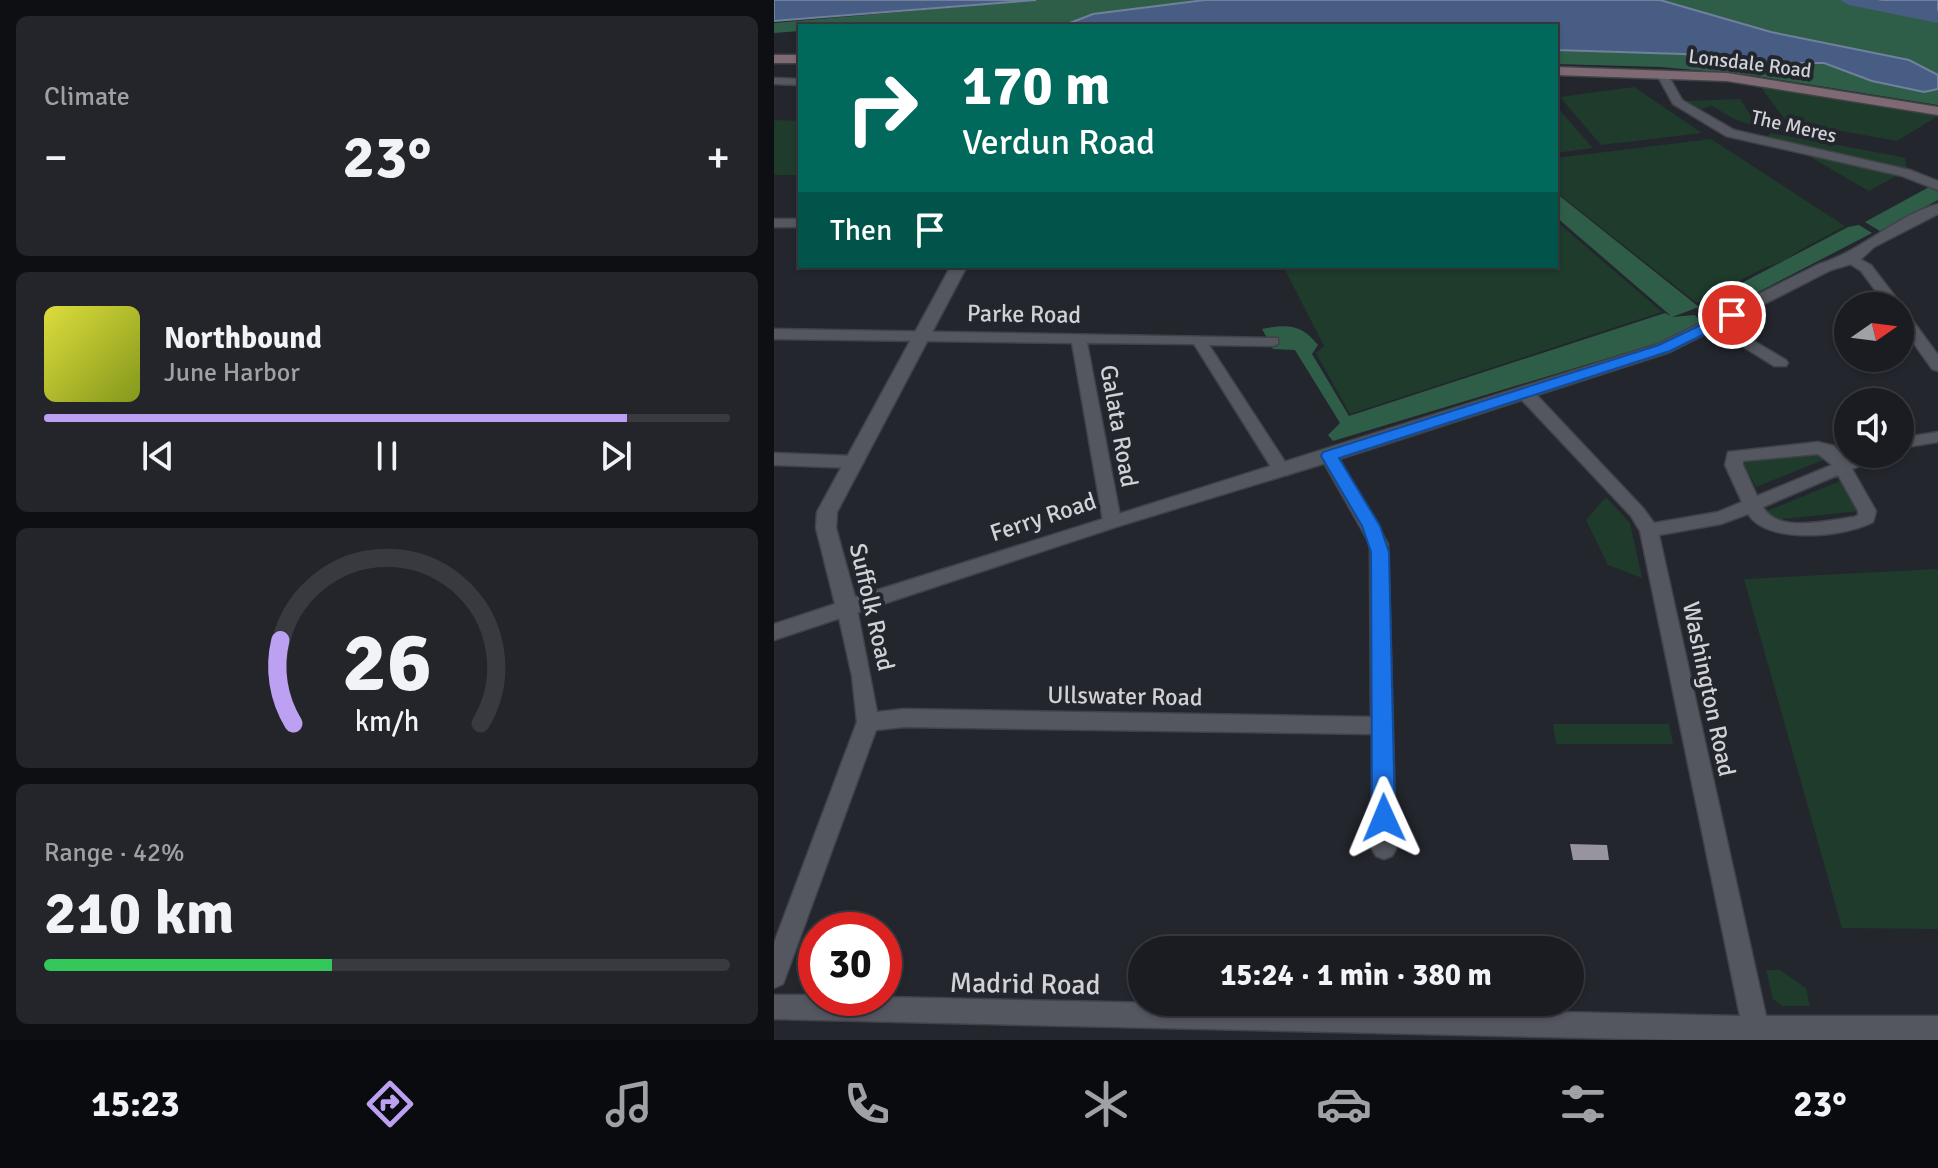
<!DOCTYPE html>
<html lang="en">
<head>
<meta charset="utf-8">
<style>
	body { margin:0; font-family:Signika,sans-serif; background:#23252a; color:#f1f3f6; height:100vh; display:flex; flex-direction:column; font-size:30px; white-space:nowrap }
	* { box-sizing:border-box; margin:0 }
	p { font-size:26px; color:#9fa1a5 }
	.icon { flex:none; width:44px; height:44px; fill:none; stroke:currentColor; stroke-width:2; stroke-linecap:round; stroke-linejoin:round }
	.map { position:relative; flex:1; overflow:hidden }
	.panel { display:flex; flex-direction:column; gap:16px; padding:16px; background:#0e0f13; width:774px }
	.panel>* { flex:none }
	.top-card { position:absolute; left:24px; top:24px; width:760px; height:244px; border-radius:0px; box-shadow:0 2px 6px #0004,0 0 0 2px #383a40; background:#00695c; color:#fff; overflow:hidden }
	.needle { width:52px; rotate:76deg }
	.controls { position:absolute; left:1060px; top:292px; display:grid; gap:16px }
	.controls a { display:grid; place-items:center; width:80px; height:80px; border-radius:50%; background:#1a1c22; box-shadow:0 2px 6px #0004,0 0 0 2px #383a40; font-size:40px }
	.speed { position:absolute; left:24px; top:912px; display:flex; gap:16px; font-size:40px; font-weight:700; text-align:center }
	.speed>* { display:grid; place-content:center; width:104px; height:104px; border-radius:50%; background:#1a1c22; box-shadow:0 2px 6px #0004,0 0 0 2px #383a40; line-height:1 }
	.speed .limit { border:12px solid #d22; background:#fff; color:#111 }
	.pin { position:absolute; display:grid; place-items:center; width:68px; height:68px; color:#fff; margin:-34px; border:4px solid #fff; border-radius:50%; box-shadow:0 2px 8px #0007 }
	.me { position:absolute; width:88px; margin:-44px; rotate:359deg; stroke-linejoin:round; filter:drop-shadow(0 0 6px #0008) }
	.turn { display:flex; align-items:center; gap:28px; height:168px; padding:0 32px; font-size:36px }
	.turn .icon { width:104px; height:104px; stroke-width:2.5 }
	.turn b { display:block; font-size:56px; line-height:68px }
	.then { display:flex; align-items:center; height:76px; padding:0 32px; background:#0003; gap:16px; font-size:30px }
	.big { font-size:60px; font-weight:700; line-height:1.1 }
	.panel .widget { flex:1; display:flex; flex-direction:column; justify-content:center; gap:12px; min-width:0; padding:0 28px; border-radius:12px; background:#23252a }
	.panel .dial { align-items:center; gap:0 }
	.dial svg { height:208px; overflow:visible; fill:none; stroke:#383a40; stroke-width:7; stroke-linecap:round; text-anchor:middle }
	.dial text { fill:#f1f3f6; stroke:none }
	.song { display:flex; align-items:center; gap:24px }
	.cover { width:96px; height:96px; border-radius:12px; background:linear-gradient(135deg,hsl(60 70% 55%),hsl(70 70% 35%)) }
	.played { height:8px; border-radius:4px; background:linear-gradient(90deg,#bca0f2 85%,#383a40 85%) }
	.keys { display:flex; justify-content:space-around; direction:ltr }
	.heat { display:flex; justify-content:space-between; align-items:center; font-size:44px; direction:ltr }
	.charge { height:12px; border-radius:6px; background:linear-gradient(90deg,#34c759 42%,#383a40 0) }
	.trip { position:absolute; left:354px; top:936px; width:456px; height:80px; border-radius:40px; background:#1a1c22; box-shadow:0 2px 6px #0004,0 0 0 2px #383a40; font-weight:700; line-height:80px; text-align:center }
	.dock { display:flex; height:128px; justify-content:space-around; align-items:center; background:#0a0b0e; color:#9fa1a5 }
	.dock .icon { width:56px; height:56px }
	.dock .current { color:#bca0f2 }
	.dock b { font-size:36px; color:#f1f3f6 }
	main { display:flex; flex:1; min-height:0 }
	.map>svg:first-child { display:block }
</style>
</head>
<body>
<main>
<section class="panel">
<div class="widget"><p>Climate</p>
<div class="heat"><a>−</a><b class="big">23°</b><a>+</a></div>
</div>
<div class="widget">
<div class="song"><i class="cover"></i><div><b>Northbound</b><p>June Harbor</p></div></div>
<div class="played"></div>
<div class="keys"><svg class="icon" aria-label="previous" viewBox="0 0 24 24"><path d="M18 5L8 12l10 7zM5 5v14"/></svg><svg class="icon" aria-label="pause" viewBox="0 0 24 24"><path d="M8 5v14M16 5v14"/></svg><svg class="icon" aria-label="next" viewBox="0 0 24 24"><path d="M6 5l10 7-10 7zM19 5v14"/></svg></div>
</div>
<div class="widget dial"><svg viewBox="0 0 100 80">
<path d="M14 69A42 42 0 1 1 86 69"/>
<path d="M14 69A42 42 0 0 1 9 37" stroke="#bca0f2"/>
<text x="50" y="56" font-size="32" font-weight="700">26</text>
<text x="50" y="72" font-size="11">km/h</text>
</svg></div>
<div class="widget"><p>Range · 42%</p><b class="big">210 km</b><div class="charge"></div></div>
</section>
<div class="map">
<svg width="1164" height="1040" viewBox="0 0 1164 1040">
	<rect width="100%" height="100%" fill="#23262d"/>
	<g fill="#1e3b2c">
		<path d="M986,86L1164,115V116L1123,141L1012,121Z"/>
		<path d="M860,87L928,133L827,145L786,97Z"/>
		<path d="M966,99L984,127L960,119L938,106L927,109L912,101Z"/>
		<path d="M782,106L818,147V148L782,153Z"/>
		<path d="M0,120L26,121V175H0Z"/>
		<path d="M997,133L1123,156L1131,158L1133,170L1095,191L1038,158L1041,150L992,137Z"/>
		<path d="M937,139L1071,226L1026,250L1012,260L988,269L923,303L782,192V158Z"/>
		<path d="M782,221L888,312L576,414L542,353L550,346L509,266H782Z"/>
		<path d="M1045,452L1054,458L982,487L970,465L974,460Z"/>
		<path d="M1071,479L1086,511L1008,519L998,518L993,511Z"/>
		<path d="M832,497L856,523L868,578L834,565L812,520Z"/>
		<path d="M1164,569V929L1068,928L970,579Z"/>
		<path d="M779,724H895L899,744H782Z"/>
		<path d="M992,970H1006L1032,988L1036,1006H1008L999,999Z"/>
	</g>
	<g fill="#2e5e47">
		<path d="M262,0H431L319,14L288,26H26V31L0,33V23Z"/>
		<path d="M886,0H1075L1164,17V75L1135,60L997,32Z"/>
		<path d="M782,50L909,54L991,63H1050L1098,81L1150,92L1164,89V105L976,75L887,67L782,64Z"/>
		<path d="M1157,186L1164,189V200L1106,231L1091,222Z"/>
		<path d="M782,193L925,307L898,317L921,315L927,322L904,337L559,441L554,435L566,423L521,350L499,349L488,329C514,324 527,324 544,345L538,354L575,416L891,313L897,316L782,217Z"/>
		<path d="M1085,225L1098,233L946,312L928,304L1074,227Z"/>
	</g>
	<g fill="#485d83" stroke="#71809c" stroke-width="2">
		<path d="M0,0H262L0,21Z"/>
		<path d="M431,0H886L997,32L1135,60L1164,75V89L1150,92L1098,81L1050,63H991L909,54L782,50V26H288L319,14Z"/>
		<path d="M1075,0H1164V17Z"/>
	</g>
	<g fill="none" stroke-linecap="round" stroke-linejoin="round">
		<path fill="#485d83" fill-rule="evenodd" d="M1066,0H1103L1164,11V23L1075,5Z"/>
	</g>
	<path fill="#97949e" d="M796,844L833,845L835,860H799Z"/>
	<g fill="none" stroke-linecap="round" stroke-linejoin="round">
		<g stroke="#404248" stroke-width="3">
			<g id="minor">
				<path d="M884,71H892L908,100L960,130L1136,170L1164,181V190L1128,176L952,136L899,104L882,73Z"/>
				<path d="M0,78L26,79V85L0,84Z"/>
				<rect x="0" y="219" width="26" height="8"/>
				<path d="M1078,255L1097,265L1126,303L1127,309L1131,310L1164,355V371L1158,369L1126,324V306H1113L1087,271L1073,262V256Z"/>
				<path d="M941,318L1012,360L1014,363L1012,366H1000L936,326V320Z"/>
				<path d="M0,329L504,338V344L499,346L435,345L517,471L514,475H502L420,344L313,343L347,521L338,527L329,521L298,343L0,339Z"/>
				<path d="M751,388L757,389L869,508L880,523L944,512L968,502L951,465L954,452L1044,442L1060,446L1072,459L1084,454H1107L1105,458L1078,469L1102,511L1099,522C1071,537 993,545 974,514L947,524L885,535L992,1016H1164V1040H903L0,1019V995H42V998L110,997L966,1016L866,531L857,516L745,397L743,393L745,389ZM1044,454L1058,465L983,496L969,465V461ZM1064,475L1084,511V515L1080,517C1054,520 1004,534 989,507Z"/>
				<path d="M1164,432V442L1126,448V438Z"/>
				<path d="M555,450L561,452L614,544L622,849L618,856L610,859L602,856L598,849V734L130,727L102,730L12,976L9,984L0,988V943L83,722L78,676L63,609L66,604H80L83,609L103,712L130,709L597,717L596,544L546,456Z"/>
				<path d="M0,453L81,456L90,462L81,468L0,465Z"/>
			</g>
		</g>
		<g stroke="#404248" stroke-width="3">
			<path id="tertiary" d="M1164,204V214L1100,247L1084,262L1057,270L896,352L562,460L345,526L0,640V624L61,604L42,528L43,512L177,266H193L63,512L62,528L81,597L884,344L1045,264C1088,251 1121,216 1164,204Z"/>
		</g>
		<g stroke="#404248" stroke-width="3">
			<g id="secondary">
				<rect x="0" y="55" width="26" height="8"/>
				<path d="M782,67L953,73L1164,107V115L953,81L782,75Z"/>
			</g>
		</g>
		<use href="#minor" fill="#54575f" fill-rule="evenodd"/>
		<use href="#tertiary" fill="#54575f" fill-rule="evenodd"/>
		<use href="#secondary" fill="#7f6a73" fill-rule="evenodd"/>
	</g>
	<path fill="#1a73e8" stroke="#114b97" stroke-width="2" d="M958,310L966,315L963,318L896,351L565,458L606,526L615,552L621,818L618,825L610,828L602,825L598,818L597,552L588,526L547,456L549,452L885,345Z"/>
	<g text-anchor="middle" stroke-width="8" stroke-linejoin="round" paint-order="stroke">
		<g font-size="20" fill="#d0d2d7" stroke="#23262d">
			<text transform="translate(976 63) rotate(7)" y="7">Lonsdale Road</text>
			<text transform="translate(1020 126) rotate(13)" y="7">The Meres</text>
		</g>
		<g font-size="24" fill="#d0d2d7" stroke="#23262d">
			<text transform="translate(250 314) rotate(1)" y="8">Parke Road</text>
			<text transform="translate(345 426) rotate(80)" y="8">Galata Road</text>
			<text transform="translate(269 517) rotate(-18)" y="8">Ferry Road</text>
			<text transform="translate(98 607) rotate(77)" y="8">Suffolk Road</text>
			<text transform="translate(935 689) rotate(78)" y="8">Washington Road</text>
			<text transform="translate(351 696) rotate(1)" y="8">Ullswater Road</text>
		</g>
		<g font-size="28" fill="#d0d2d7" stroke="#23262d">
			<text transform="translate(251 983) rotate(1)" y="10">Madrid Road</text>
		</g>
	</g>
</svg>
<div class="controls">
<a><svg class="needle" viewBox="-14 -14 28 28"><path d="M0-13l5 13h-10z" fill="#e53935"/><path d="M0 13l5-13h-10z" fill="#9fa1a5"/></svg></a>
<a><svg class="icon" aria-label="sound" viewBox="0 0 24 24"><path d="M4 9h4l5-4v14l-5-4H4zM17 9q2 3 0 6"/></svg></a>
</div>
<div class="speed"><div class="limit">30</div></div>
<div class="pin" style="left:958px;top:315px;background:#d93025"><svg class="icon" aria-label="arrive" viewBox="0 0 24 24"><path d="M6 21V4h12l-3 4 3 4H6"/></svg></div>
<svg class="me" style="left:610px;top:818px" viewBox="-20 -20 40 40"><path d="M0-17L14 15 0 8-14 15z" fill="#1a73e8" stroke="#fff" stroke-width="4"/></svg>
<div class="trip">15:24 · 1 min · 380 m</div>
<div class="top-card">
<div class="turn"><svg class="icon" aria-label="right" viewBox="0 0 24 24"><path d="M7 20v-9h11M14 6l5 5-5 5"/></svg><div><b>170 m</b>Verdun Road</div></div>
<div class="then">Then<svg class="icon" aria-label="arrive" viewBox="0 0 24 24"><path d="M6 21V4h12l-3 4 3 4H6"/></svg></div>
</div>
</div>
</main>
<nav class="dock">
<b>15:23</b>
<svg class="icon current" aria-label="directions" viewBox="0 0 24 24"><path d="M12 3l9 9-9 9-9-9zM9 14v-3h6M13 9l2 2-2 2"/></svg>
<svg class="icon" aria-label="music" viewBox="0 0 24 24"><path d="M9 18V5l10-2v13"/><circle cx="6" cy="18" r="3"/><circle cx="16" cy="16" r="3"/></svg>
<svg class="icon" aria-label="phone" viewBox="0 0 24 24"><path d="M5 4h4l2 5-3 2q2 4 5 5l2-3 5 2v4C11 20 4 13 5 4z"/></svg>
<svg class="icon" aria-label="climate" viewBox="0 0 24 24"><path d="M12 3v18M4 7l16 10M4 17L20 7"/></svg>
<svg class="icon" aria-label="car" viewBox="0 0 24 24"><path d="M5 17H2v-5l4-1 3-4h7l3 4 3 1v5h-3M9 17h6M6 11h13"/><circle cx="7" cy="17" r="2"/><circle cx="17" cy="17" r="2"/></svg>
<svg class="icon" aria-label="filters" viewBox="0 0 24 24"><path d="M4 7h16M4 17h16"/><circle cx="9" cy="7" r="2"/><circle cx="15" cy="17" r="2"/></svg>
<b>23°</b>
</nav>
</body>
</html>
